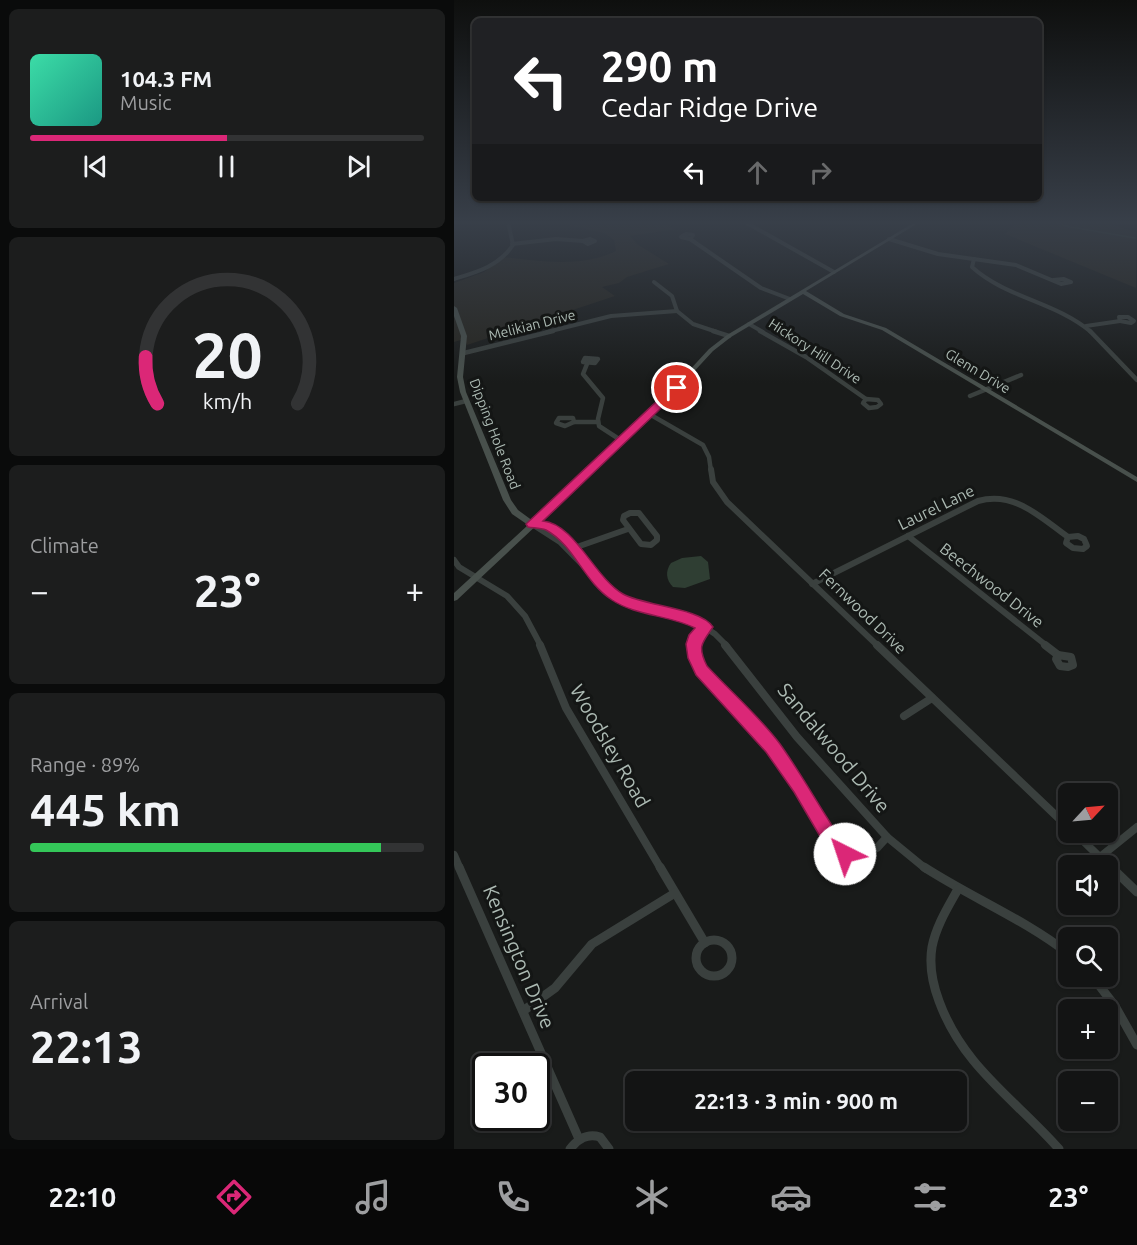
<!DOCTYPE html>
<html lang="en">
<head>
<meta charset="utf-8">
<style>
	body { margin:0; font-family:Ubuntu,sans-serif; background:#1c1d1d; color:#f1f3f6; height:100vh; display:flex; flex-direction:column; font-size:22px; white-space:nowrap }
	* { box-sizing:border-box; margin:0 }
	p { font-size:20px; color:#9d9ea0 }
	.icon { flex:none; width:33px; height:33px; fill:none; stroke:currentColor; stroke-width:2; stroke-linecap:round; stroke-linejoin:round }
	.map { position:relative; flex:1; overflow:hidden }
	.sheet { display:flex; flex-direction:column; gap:9px; padding:9px; background:#0a0b0b; width:454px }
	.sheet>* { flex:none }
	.banner { position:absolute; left:18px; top:18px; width:570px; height:183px; border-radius:9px; box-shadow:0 2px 4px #0004,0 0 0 2px #323334; background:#202124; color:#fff; overflow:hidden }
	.needle { width:39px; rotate:64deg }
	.controls { position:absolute; left:604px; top:783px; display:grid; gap:12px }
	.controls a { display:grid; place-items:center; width:60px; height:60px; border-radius:9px; background:#131414; box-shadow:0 2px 4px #0004,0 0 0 2px #323334; font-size:30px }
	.speed { position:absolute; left:18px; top:1053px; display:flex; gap:12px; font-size:30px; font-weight:700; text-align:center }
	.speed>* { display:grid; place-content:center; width:78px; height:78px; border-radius:50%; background:#131414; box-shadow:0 2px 4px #0004,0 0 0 2px #323334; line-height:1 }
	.speed .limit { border:3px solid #111; border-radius:9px; background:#fff; color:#111 }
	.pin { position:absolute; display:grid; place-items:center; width:51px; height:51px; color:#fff; margin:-26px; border:3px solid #fff; border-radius:50%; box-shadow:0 2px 6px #0007 }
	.me { position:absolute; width:66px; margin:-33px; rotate:319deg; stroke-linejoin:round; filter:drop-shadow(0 0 4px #0008) }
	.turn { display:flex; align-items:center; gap:21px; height:126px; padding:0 30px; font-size:27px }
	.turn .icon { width:78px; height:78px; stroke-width:2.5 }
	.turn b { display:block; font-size:42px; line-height:51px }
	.lanes { display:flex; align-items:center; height:57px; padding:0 30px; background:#0003; justify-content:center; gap:30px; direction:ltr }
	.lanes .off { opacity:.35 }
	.big { font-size:45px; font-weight:600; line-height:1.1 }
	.sheet .tile { flex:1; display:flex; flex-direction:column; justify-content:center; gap:9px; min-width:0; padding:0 21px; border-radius:9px; background:#1c1d1d }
	.sheet .dial { align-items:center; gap:0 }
	.dial svg { height:156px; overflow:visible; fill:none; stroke:#323334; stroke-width:7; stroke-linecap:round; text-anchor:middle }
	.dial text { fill:#f1f3f6; stroke:none }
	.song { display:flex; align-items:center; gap:18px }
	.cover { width:72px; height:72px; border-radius:9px; background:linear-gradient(135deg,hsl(160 70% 55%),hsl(170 70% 35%)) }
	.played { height:6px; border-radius:3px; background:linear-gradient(90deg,#db2777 50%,#323334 50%) }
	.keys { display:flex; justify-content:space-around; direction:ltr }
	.heat { display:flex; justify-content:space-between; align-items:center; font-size:33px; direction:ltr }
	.charge { height:9px; border-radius:4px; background:linear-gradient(90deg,#34c759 89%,#323334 0) }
	.trip { position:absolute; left:171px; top:1071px; width:342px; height:60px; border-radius:9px; background:#131414; box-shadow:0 2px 4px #0004,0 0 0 2px #323334; font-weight:600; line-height:60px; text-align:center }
	.tabs { display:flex; height:96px; justify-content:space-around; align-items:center; background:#080808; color:#9d9ea0 }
	.tabs .icon { width:42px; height:42px }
	.tabs .selected { color:#db2777 }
	.tabs b { font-size:27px; color:#f1f3f6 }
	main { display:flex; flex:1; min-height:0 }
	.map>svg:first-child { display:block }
</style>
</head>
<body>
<main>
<section class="sheet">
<div class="tile">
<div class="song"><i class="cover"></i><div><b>104.3 FM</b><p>Music</p></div></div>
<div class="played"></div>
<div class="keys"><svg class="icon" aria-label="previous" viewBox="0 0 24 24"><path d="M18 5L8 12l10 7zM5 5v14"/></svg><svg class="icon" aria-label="pause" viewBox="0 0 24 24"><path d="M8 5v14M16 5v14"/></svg><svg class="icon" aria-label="next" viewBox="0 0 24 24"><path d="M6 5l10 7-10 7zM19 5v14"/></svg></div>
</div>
<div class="tile dial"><svg viewBox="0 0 100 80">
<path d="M14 69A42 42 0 1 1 86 69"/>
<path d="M14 69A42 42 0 0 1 8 45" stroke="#db2777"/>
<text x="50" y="56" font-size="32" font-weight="700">20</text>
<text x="50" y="72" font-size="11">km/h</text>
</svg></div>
<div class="tile"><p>Climate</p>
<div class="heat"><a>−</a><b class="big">23°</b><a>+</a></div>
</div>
<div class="tile"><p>Range · 89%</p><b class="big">445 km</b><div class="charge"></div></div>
<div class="tile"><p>Arrival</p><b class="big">22:13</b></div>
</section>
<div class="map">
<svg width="683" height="1149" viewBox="0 0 683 1149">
	<rect width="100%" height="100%" fill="#191b1a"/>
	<g fill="#26251f">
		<path d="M100,222H232L214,226L222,229L176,236L183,244L215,264L173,277L165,283L148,287L161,296L13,345L10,339L0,342V283L30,272L49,257C86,261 127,268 162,251L160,240L150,233Z"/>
		<path d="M563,222H649L682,232V288L551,234Z"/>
	</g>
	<path fill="#2f3e33" d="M247,556L254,562L256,579L231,588L219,587C212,580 211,571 217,563L228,558Z"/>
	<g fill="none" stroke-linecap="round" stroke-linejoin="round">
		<path stroke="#2f3e33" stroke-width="1.5" d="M605,222L611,226L681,238"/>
		<g stroke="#3a403e" stroke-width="4">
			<path d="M291,222L380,272"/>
			<path d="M232,234L239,235L236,239L227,237Z"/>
			<path d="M136,239L141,241L134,244L129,241Z"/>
			<path d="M236,239L307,288L336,299"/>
			<path d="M435,239L484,254L562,265L607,284L617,282L610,279L599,280"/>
			<path d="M58,244L102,239L129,241"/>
			<path d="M520,259L518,267C552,298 602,302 637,332"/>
			<path d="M0,279C23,272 45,266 59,245L54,222"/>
			<path d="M200,282L218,296L223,311L239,324L263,332"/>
			<path d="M665,317H674L680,321L677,323L666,321Z"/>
			<path d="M295,324L309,332"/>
			<path d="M632,326L666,321"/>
			<path d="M93,332L157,316L223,311"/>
		</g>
		<g stroke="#3a403e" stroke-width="4.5">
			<path d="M259,331L275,336"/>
			<path d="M306,331L352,357L412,399"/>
			<path d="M636,331L683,380"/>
			<path d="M10,353L99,331"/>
			<path d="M131,358L144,359L141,363L129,362Z"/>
			<path d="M133,364L129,374L149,398L144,419L145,426L168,441"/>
			<path d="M516,396L567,375"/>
			<path d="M412,399L424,400L427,404L423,407L415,408L409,403Z"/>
			<path d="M0,404L12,401"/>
			<path d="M197,415L249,445L255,457L257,471"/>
			<path d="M105,418H119L120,422L111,426L102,423Z"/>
			<path d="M120,422H144"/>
		</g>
		<g stroke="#3a403e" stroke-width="6">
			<path d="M257,469L259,482L273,502L424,646"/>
			<path d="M176,513H185L203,536V540L197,545L187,544L169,520L170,516Z"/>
			<path d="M78,524L106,542L157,594L181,605L240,620L261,634L273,646"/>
			<path d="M81,524C105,526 119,544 131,564"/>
			<path d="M454,536L593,646"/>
			<path d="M624,536L630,539L633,546L629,549L619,548L612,543L614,537Z"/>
			<path d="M120,548L174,529"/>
			<path d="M0,560L5,567L53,596L71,616L87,646"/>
			<path d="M358,584L524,501C561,491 586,517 614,537"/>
			<path d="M240,646L243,636L252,627"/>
		</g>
		<g stroke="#3a403e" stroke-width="8">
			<path d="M86,645L112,708L207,869"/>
			<path d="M241,645L242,658L248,670L318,747L346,787L383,849L397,855L411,854L423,848L433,837"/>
			<path d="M271,645L343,737L433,837L472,869"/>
			<path d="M423,645L615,828"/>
			<path d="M591,645L604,655"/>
			<path d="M604,655L617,657L619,665L614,667L606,666L602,659Z"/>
			<path d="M450,716L478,698"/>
			<path d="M620,832L658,869"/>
			<path d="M0,855L6,869"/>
			<path d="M646,857L683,827"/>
		</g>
		<g stroke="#3a403e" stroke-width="9">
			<path d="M5,867L125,1139"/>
			<path d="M206,867L251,943"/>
			<path d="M470,867C518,898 570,919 615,954"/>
			<path d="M657,867L683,892"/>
			<path d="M504,889C494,907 482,926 478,947C475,965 479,985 485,1001C509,1067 561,1099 605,1149"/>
			<circle cx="260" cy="958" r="18"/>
			<path d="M638,976L661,1006L683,1045"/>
			<path d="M69,1011L101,988L138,944L221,893"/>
			<path d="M116,1149C124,1139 133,1133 146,1137L155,1149"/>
		</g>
		<path fill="#48504c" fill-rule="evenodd" d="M461,222H466L352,291L390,314L432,328L683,477V482L428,330L386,316L349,294L277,337L259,351L199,416L3,600L0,601V593L74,525L58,514L49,500L6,392L3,377L7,336L0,316V306L3,308L13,336L9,377L12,392L57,500L64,510L79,521L195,414L255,349L273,335Z"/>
	</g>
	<linearGradient id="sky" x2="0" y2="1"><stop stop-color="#0e0f0e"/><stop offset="0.58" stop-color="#383f49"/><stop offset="1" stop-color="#383f49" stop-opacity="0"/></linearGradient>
	<rect width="683" height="383" fill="url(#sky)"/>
	<path fill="#db2777" stroke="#8e194d" stroke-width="1.5" d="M223,385L228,388L226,390L89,521C121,524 140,577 169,594C190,606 247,608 259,627C248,643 243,646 253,666C277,692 305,716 326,744C346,772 362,801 381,830C386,839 396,845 401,854L398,860L391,863L377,855L340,792L312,752L242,675L234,658L232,644L235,635L241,628C215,615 182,616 158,600C129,581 121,546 92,530C86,528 79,528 74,527L72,524L219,386Z"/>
	<g text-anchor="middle" stroke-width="6" stroke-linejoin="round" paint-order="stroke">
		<g font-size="14" fill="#acbab3" stroke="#141615">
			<text transform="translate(78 325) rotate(-14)" y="5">Melikian Drive</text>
			<text transform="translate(361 351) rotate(33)" y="5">Hickory Hill Drive</text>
			<text transform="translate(524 371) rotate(31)" y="5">Glenn Drive</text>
			<text transform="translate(41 434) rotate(69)" y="5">Dipping Hole Road</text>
		</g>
		<g font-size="16" fill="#acbab3" stroke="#141615">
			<text transform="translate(482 507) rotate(-26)" y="6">Laurel Lane</text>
			<text transform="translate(538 585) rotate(38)" y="6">Beechwood Drive</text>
			<text transform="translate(409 611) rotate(44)" y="6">Fernwood Drive</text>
		</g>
		<g font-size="20" fill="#acbab3" stroke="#141615">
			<text transform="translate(156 746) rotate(60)" y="7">Woodsley Road</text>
			<text transform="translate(380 748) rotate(50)" y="7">Sandalwood Drive</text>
			<text transform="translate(65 957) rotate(67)" y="7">Kensington Drive</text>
		</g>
	</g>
</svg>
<div class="controls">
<a><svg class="needle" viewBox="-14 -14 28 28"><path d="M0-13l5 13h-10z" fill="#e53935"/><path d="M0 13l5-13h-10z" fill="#9d9ea0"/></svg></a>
<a><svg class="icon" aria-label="sound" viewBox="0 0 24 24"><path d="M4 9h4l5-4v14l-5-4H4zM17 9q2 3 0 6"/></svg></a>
<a><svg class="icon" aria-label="search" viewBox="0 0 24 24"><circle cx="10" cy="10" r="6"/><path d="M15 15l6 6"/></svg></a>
<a>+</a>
<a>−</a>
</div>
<div class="speed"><div class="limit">30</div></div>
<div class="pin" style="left:223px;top:388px;background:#d93025"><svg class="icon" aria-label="arrive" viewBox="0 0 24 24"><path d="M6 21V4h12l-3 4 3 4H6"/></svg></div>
<svg class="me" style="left:391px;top:854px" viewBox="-20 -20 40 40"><circle r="19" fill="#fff"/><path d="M0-13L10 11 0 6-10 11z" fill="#db2777"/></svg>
<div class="trip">22:13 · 3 min · 900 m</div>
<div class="banner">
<div class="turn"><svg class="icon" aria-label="left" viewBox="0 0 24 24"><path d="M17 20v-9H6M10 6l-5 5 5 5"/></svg><div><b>290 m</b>Cedar Ridge Drive</div></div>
<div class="lanes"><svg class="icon" aria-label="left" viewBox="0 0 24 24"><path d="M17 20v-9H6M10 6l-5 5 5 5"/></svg><svg class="icon off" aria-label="ahead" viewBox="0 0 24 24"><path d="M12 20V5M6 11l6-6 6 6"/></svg><svg class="icon off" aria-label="right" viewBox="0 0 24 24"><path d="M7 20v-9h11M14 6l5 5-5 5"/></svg></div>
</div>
</div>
</main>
<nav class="tabs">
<b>22:10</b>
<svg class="icon selected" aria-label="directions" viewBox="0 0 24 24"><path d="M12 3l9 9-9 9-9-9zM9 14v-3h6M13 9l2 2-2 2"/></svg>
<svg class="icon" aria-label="music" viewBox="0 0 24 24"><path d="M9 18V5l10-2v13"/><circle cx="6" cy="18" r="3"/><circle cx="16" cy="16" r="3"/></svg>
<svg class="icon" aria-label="phone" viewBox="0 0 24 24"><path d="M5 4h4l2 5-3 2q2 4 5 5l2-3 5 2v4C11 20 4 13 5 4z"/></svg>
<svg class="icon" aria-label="climate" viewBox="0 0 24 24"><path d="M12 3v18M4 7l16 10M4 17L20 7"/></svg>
<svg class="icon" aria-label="car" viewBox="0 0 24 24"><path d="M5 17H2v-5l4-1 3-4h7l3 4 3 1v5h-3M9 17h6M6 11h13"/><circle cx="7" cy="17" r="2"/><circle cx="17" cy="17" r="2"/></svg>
<svg class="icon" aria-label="filters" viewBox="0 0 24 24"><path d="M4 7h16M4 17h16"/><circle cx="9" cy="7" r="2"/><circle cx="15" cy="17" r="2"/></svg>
<b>23°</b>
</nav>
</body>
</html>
